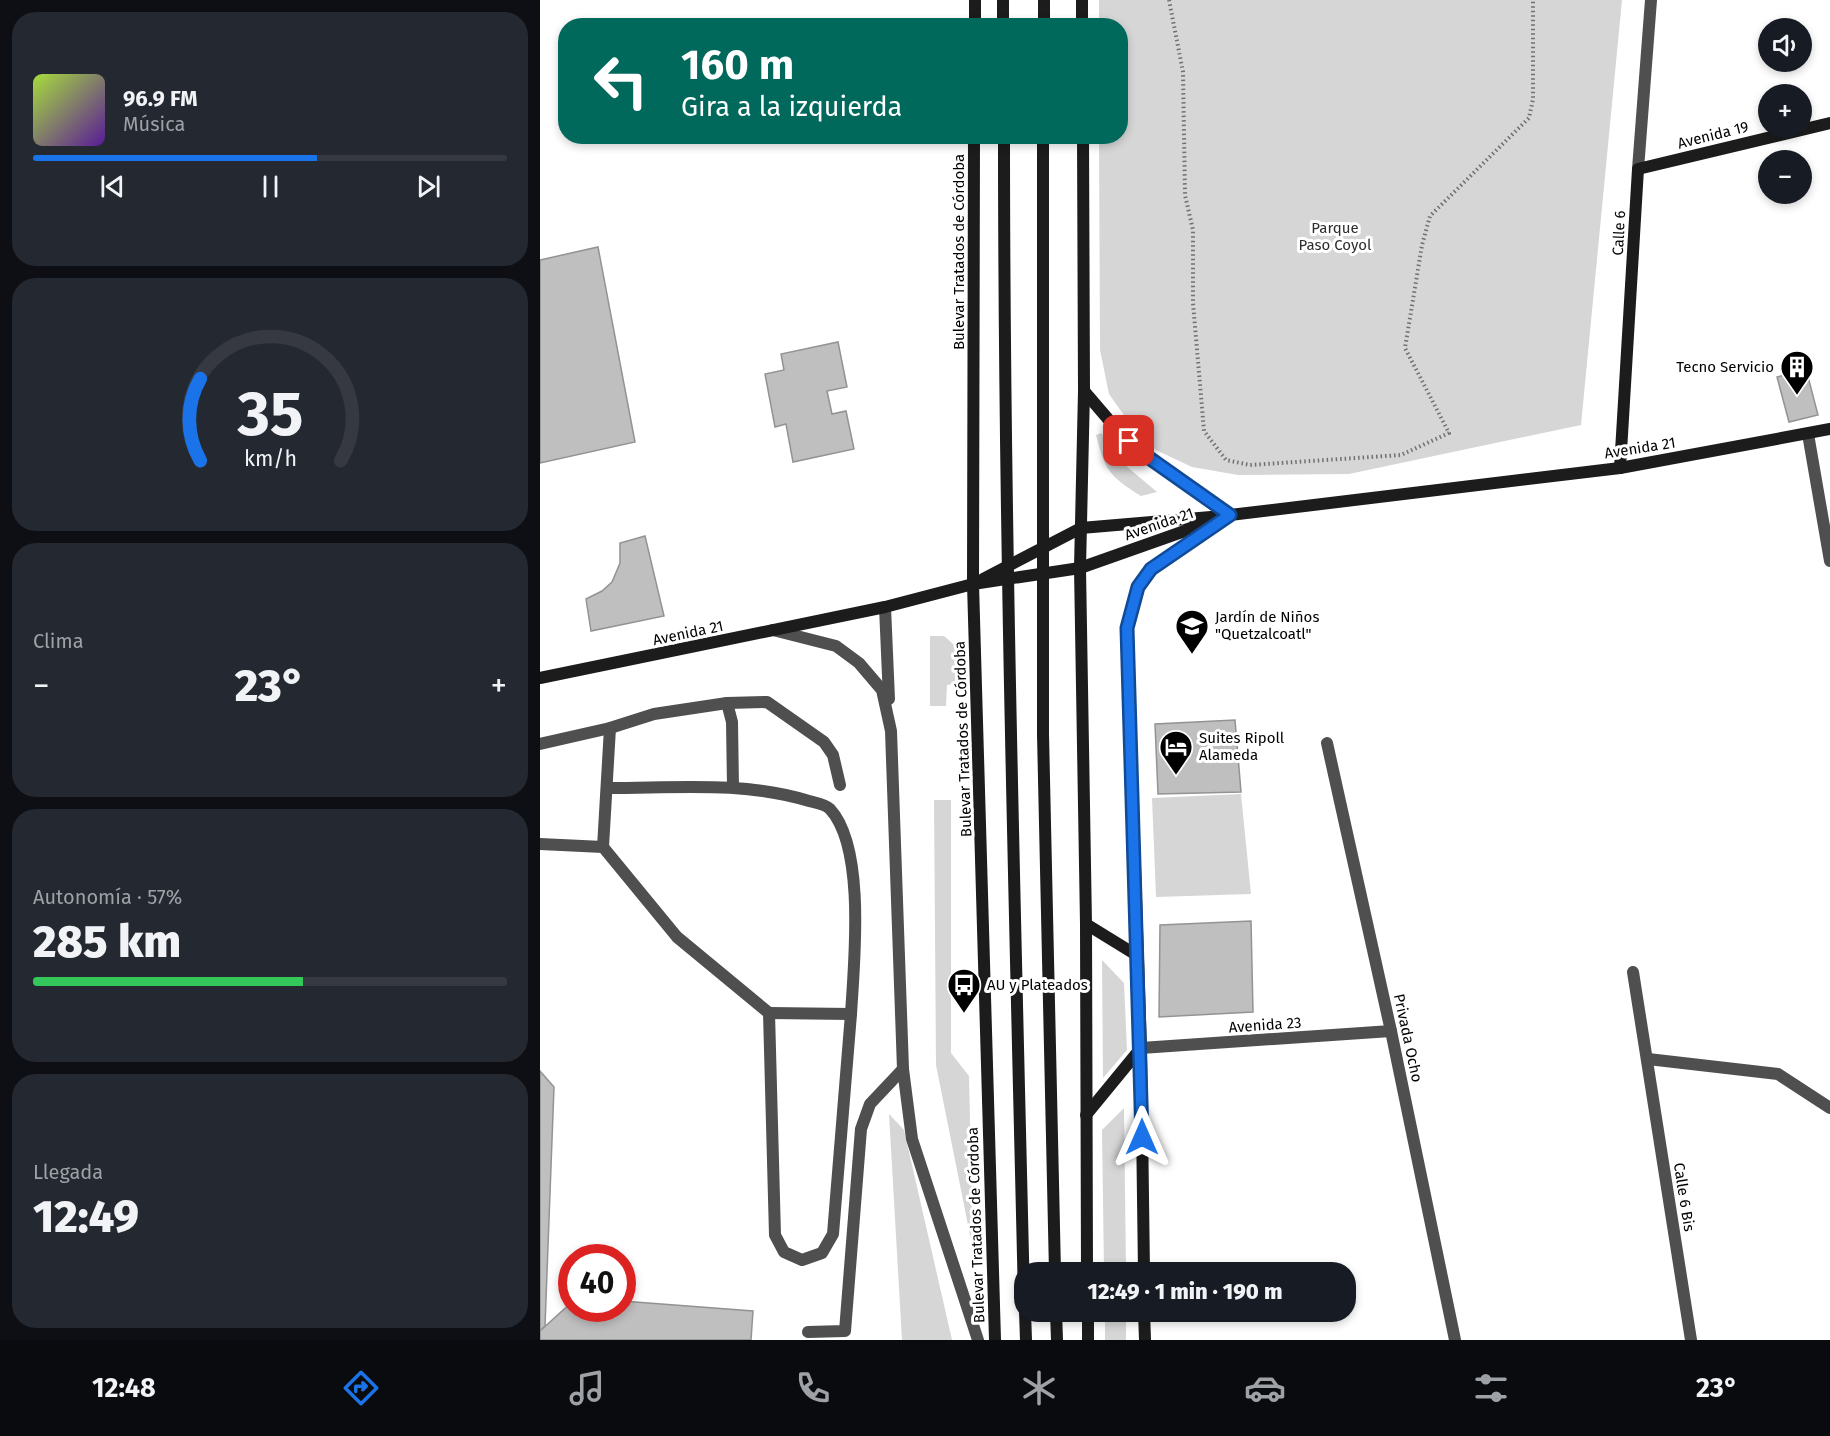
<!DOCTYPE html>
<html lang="es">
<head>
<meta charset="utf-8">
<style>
	body { margin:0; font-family:"Fira Sans",sans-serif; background:#242831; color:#f1f3f6; height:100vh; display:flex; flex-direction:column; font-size:22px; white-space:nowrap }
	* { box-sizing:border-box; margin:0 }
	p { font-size:20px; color:#9ea1a6 }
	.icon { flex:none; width:33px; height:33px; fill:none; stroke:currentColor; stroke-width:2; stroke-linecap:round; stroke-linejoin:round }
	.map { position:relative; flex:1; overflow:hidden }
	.details { display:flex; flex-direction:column; gap:12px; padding:12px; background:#0d0f14; width:540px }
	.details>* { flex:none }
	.banner { position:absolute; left:18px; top:18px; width:570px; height:126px; border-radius:24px; box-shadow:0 3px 9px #0003; background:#00695c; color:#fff; overflow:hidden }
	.tools { position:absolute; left:1218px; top:18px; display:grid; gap:12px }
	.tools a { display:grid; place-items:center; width:54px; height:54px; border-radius:50%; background:#171b24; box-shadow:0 3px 9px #0003; font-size:30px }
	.speed { position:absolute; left:18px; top:1244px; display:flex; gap:12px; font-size:30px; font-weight:700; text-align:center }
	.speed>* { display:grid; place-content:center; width:78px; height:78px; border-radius:50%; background:#171b24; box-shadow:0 3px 9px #0003; line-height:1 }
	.speed .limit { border:9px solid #d22; background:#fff; color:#111 }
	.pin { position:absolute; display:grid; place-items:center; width:51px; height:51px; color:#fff; margin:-26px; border-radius:12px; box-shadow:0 3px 9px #0006 }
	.me { position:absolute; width:66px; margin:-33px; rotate:0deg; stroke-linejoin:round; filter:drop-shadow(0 0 4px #0008) }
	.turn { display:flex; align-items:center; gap:21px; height:126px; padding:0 24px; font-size:27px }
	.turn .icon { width:78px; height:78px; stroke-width:2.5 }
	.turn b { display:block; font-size:42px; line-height:51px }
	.big { font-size:45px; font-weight:800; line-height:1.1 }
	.details .card { flex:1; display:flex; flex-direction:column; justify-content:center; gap:9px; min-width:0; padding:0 21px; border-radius:24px; background:#242831 }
	.details .dial { align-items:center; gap:0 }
	.dial svg { height:156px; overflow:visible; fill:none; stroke:#363941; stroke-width:7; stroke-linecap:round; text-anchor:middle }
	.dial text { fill:#f1f3f6; stroke:none }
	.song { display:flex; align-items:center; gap:18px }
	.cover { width:72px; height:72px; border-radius:9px; background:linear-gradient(135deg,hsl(80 70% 55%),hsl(270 70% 35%)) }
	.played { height:6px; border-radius:3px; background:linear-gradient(90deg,#1a73e8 60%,#363941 60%) }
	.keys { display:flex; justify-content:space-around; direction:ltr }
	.heat { display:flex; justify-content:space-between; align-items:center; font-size:33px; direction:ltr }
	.charge { height:9px; border-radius:4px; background:linear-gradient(90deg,#34c759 57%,#363941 0) }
	.trip { position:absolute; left:474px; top:1262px; width:342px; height:60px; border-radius:24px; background:#171b24; box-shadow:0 3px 9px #0003; font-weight:800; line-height:60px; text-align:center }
	.tab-bar { display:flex; height:96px; justify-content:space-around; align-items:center; background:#090b0e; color:#9ea1a6 }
	.tab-bar .icon { width:42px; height:42px }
	.tab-bar .current { color:#1a73e8 }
	.tab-bar b { font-size:27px; color:#f1f3f6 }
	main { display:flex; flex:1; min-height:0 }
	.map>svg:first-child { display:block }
</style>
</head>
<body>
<main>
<section class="details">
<div class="card">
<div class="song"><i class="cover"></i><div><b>96.9 FM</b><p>Música</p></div></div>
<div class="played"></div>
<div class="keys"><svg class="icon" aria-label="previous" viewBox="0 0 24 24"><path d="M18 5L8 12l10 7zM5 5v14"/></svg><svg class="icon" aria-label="pause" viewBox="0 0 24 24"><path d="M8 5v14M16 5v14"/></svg><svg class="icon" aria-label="next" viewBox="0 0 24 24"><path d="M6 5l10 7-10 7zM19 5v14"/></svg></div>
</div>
<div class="card dial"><svg viewBox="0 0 100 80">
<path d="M14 69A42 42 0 1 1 86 69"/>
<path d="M14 69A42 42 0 0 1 14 27" stroke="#1a73e8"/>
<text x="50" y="56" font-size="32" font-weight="700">35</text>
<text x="50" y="72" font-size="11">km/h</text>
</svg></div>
<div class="card"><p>Clima</p>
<div class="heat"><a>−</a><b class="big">23°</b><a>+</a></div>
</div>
<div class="card"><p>Autonomía · 57%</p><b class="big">285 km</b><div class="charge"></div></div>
<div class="card"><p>Llegada</p><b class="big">12:49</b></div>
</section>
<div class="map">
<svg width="1290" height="1340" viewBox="0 0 1290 1340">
	<rect width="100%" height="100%" fill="#fff"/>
	<g fill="#d6d6d6">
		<path d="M559,0H1082L1041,425L809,474L698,475L652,467L616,450L593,428L569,394L560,350L559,137L580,136V26L559,25Z"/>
		<path d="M561,433L585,465L617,492L601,496C569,476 565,470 556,435Z"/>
		<path d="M390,636H404L420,650V683L407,685L406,706H390Z"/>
		<path d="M701,794L711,894L616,897L612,798Z"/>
		<path d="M394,800H411V1053L429,1076L433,1250L396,1065Z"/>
		<path d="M562,960L584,983L587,1050L563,1078Z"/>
		<path d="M584,1108L586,1272H564L562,1130Z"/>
		<path d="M349,1114L364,1130L412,1340H362Z"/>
		<rect x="565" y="1311" width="21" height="29"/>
	</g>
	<g fill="#bfbfbf" stroke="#939393" stroke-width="1.5">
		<path d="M58,247L95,442L0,463V260Z"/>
		<path d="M298,342L307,387L287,391L292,414L306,411L314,449L253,462L246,424L235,427L225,374L244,370L241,354Z"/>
		<path d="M1266,369L1278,415L1249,422L1237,377Z"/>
		<path d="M105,536L124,616L51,631L46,599L62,591L72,582L80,563V543Z"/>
		<path d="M695,720L701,792L618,794L615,724Z"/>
		<path d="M711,921L713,1012L619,1017L620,925Z"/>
		<path d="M0,1071L14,1087L5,1326L0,1331Z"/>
		<path d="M82,1301L213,1311L211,1340H0V1331L32,1302V1308H82Z"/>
	</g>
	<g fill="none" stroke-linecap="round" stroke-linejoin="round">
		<path stroke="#717171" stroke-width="4" stroke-dasharray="1.5 3" stroke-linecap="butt" d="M629,0L643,72L645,195L653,230V303L664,431L686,460L710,465L861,455L909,433L865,348L882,245L890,216L989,118L993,99V0"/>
		<g stroke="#4f4f4f" stroke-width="12">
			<path d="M345,607L349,699"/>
			<path d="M233,630L296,646L319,663L342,690L351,731L363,1069L372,1139L438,1340"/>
			<path d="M187,703L192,722L193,787"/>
			<path d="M0,744L70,728L114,714L187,703L227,702L284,742L293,755L300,785"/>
			<path d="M69,788C135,788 204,781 269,801C276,803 285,804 290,809C326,848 314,963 311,1014L229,1013"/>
			<path d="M0,844L63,847L137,937L229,1013L235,1235L244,1252L262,1260L282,1253L293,1234L311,1014"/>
			<path d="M63,847L70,728"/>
			<path d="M268,1332L305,1331L321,1129L330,1104L363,1069"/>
		</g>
		<g stroke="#4f4f4f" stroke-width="12">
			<path d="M1098,169L1111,0"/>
			<path d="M1268,434L1290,561"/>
			<path d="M787,743L851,1031L915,1340"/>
			<path d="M1093,972L1151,1340"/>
			<path d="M601,1048L851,1031"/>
			<path d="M1108,1059L1238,1074L1290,1108"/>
		</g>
		<g stroke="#1c1c1c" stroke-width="12">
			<path d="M463,0V26"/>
			<path d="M542,0V26"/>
			<path d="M435,26V0"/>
			<path d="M504,26V0"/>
			<path d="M434,136L433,584L455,1340"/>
			<path d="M464,136C464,524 475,911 484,1299"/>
			<path d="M503,136V734L515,1272"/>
			<path d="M543,136L544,391L540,568L546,924L547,1272"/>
			<path d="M544,391L574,426L605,455L690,515"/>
			<path d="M1080,468L1098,169L1290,123"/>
			<path d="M443,579L541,528L671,517"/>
			<path d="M0,678L345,607L433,584L540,568L690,515L1080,468L1290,429"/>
			<path d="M546,924L598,956"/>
			<path d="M546,1115L601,1048"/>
			<path d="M604,1272L601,1048L587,628L598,587L611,569L676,524"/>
			<path d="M485,1311L486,1340"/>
			<path d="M516,1311L517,1340"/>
			<path d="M548,1311V1340"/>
			<path d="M604,1311L605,1340"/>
		</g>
	</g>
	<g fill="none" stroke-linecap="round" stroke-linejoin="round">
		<g stroke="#114b97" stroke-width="15">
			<path id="route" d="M589,441L605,455L690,515L611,569L598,587L587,628L602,1137"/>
		</g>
		<use href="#route" stroke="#1a73e8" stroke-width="10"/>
	</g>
	<defs>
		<g id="building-pin" transform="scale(1.725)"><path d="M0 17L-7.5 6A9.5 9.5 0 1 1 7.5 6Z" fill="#000" stroke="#fff"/><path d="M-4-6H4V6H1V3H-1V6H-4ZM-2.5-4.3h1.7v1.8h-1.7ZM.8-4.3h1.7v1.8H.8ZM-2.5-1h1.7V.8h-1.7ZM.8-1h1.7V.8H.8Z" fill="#fff"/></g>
		<g id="school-pin" transform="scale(1.725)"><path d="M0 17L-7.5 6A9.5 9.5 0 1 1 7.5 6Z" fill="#000" stroke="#fff"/><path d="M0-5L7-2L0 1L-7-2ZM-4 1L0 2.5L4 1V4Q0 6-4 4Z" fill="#fff"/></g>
		<g id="hotel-pin" transform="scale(1.725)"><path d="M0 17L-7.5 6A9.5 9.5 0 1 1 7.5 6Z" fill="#000" stroke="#fff"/><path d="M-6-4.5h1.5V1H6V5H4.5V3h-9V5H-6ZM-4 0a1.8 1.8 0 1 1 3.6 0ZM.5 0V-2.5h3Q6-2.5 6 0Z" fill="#fff"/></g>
		<g id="bus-pin" transform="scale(1.725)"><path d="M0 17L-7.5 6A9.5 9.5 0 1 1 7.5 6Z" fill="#000" stroke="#fff"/><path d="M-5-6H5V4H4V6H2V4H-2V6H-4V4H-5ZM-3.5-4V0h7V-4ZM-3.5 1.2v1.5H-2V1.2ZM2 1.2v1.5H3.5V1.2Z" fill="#fff"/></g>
	</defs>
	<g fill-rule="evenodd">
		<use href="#building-pin" x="1257" y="367"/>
		<use href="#school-pin" x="652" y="626"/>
		<use href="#hotel-pin" x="636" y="747"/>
		<use href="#bus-pin" x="424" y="985"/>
	</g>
	<g text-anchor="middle" stroke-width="6" stroke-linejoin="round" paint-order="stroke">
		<g font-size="15" fill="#000" stroke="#fff">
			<text transform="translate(1173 135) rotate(-14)" y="5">Avenida 19</text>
			<text transform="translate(1079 233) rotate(-87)" y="5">Calle 6</text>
			<text transform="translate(419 252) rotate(-90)" y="5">Bulevar Tratados de Córdoba</text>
			<text transform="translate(1100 448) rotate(-9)" y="5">Avenida 21</text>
			<text transform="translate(619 524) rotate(-19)" y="5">Avenida 21</text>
			<text transform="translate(148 633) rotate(-12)" y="5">Avenida 21</text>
			<text transform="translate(423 739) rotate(-92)" y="5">Bulevar Tratados de Córdoba</text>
			<text transform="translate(725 1025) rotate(-4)" y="5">Avenida 23</text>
			<text transform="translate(868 1038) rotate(78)" y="5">Privada Ocho</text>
			<text transform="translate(1144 1197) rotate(81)" y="5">Calle 6 Bis</text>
			<text transform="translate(436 1225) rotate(-92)" y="5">Bulevar Tratados de Córdoba</text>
		</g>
		<g font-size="15" fill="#2d2d2d" stroke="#fff">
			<text x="795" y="233">Parque<tspan x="795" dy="17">Paso Coyol</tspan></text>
		</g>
		<g font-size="15" fill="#000" stroke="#fff" text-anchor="start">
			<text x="1234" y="372" text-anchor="end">Tecno Servicio</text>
			<text x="675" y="622">Jardín de Niños<tspan x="675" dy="17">"Quetzalcoatl"</tspan></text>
			<text x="659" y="743">Suites Ripoll<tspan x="659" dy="17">Alameda</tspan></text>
			<text x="447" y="990">AU y Plateados</text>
		</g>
	</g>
</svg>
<div class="tools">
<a><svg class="icon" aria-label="sound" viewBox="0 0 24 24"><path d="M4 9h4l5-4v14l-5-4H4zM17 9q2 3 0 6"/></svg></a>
<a>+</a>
<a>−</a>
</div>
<div class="speed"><div class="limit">40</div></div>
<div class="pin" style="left:589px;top:441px;background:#d93025"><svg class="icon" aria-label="arrive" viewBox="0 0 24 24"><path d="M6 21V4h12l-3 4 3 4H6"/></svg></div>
<svg class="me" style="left:602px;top:1137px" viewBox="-20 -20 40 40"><path d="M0-17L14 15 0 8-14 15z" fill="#1a73e8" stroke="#fff" stroke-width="4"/></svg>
<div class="trip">12:49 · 1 min · 190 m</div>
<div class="banner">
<div class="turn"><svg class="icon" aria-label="left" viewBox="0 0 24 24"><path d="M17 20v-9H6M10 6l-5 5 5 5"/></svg><div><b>160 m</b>Gira a la izquierda</div></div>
</div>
</div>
</main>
<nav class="tab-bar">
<b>12:48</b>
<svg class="icon current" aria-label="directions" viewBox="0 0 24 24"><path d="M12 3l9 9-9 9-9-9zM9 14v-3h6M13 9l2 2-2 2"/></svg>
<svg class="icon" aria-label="music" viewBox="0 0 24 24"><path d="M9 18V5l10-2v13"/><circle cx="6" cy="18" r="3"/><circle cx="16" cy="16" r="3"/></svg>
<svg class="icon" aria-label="phone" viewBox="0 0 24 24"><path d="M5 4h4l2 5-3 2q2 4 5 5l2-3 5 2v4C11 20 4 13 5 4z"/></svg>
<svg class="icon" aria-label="climate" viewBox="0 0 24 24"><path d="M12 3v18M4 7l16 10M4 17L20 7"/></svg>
<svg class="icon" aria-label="car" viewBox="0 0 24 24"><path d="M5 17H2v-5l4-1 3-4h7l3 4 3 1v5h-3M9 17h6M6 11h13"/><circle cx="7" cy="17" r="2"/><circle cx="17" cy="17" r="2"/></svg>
<svg class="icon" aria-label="filters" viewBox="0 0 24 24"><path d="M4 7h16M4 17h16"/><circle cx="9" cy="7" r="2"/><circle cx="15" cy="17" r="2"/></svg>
<b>23°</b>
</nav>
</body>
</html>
